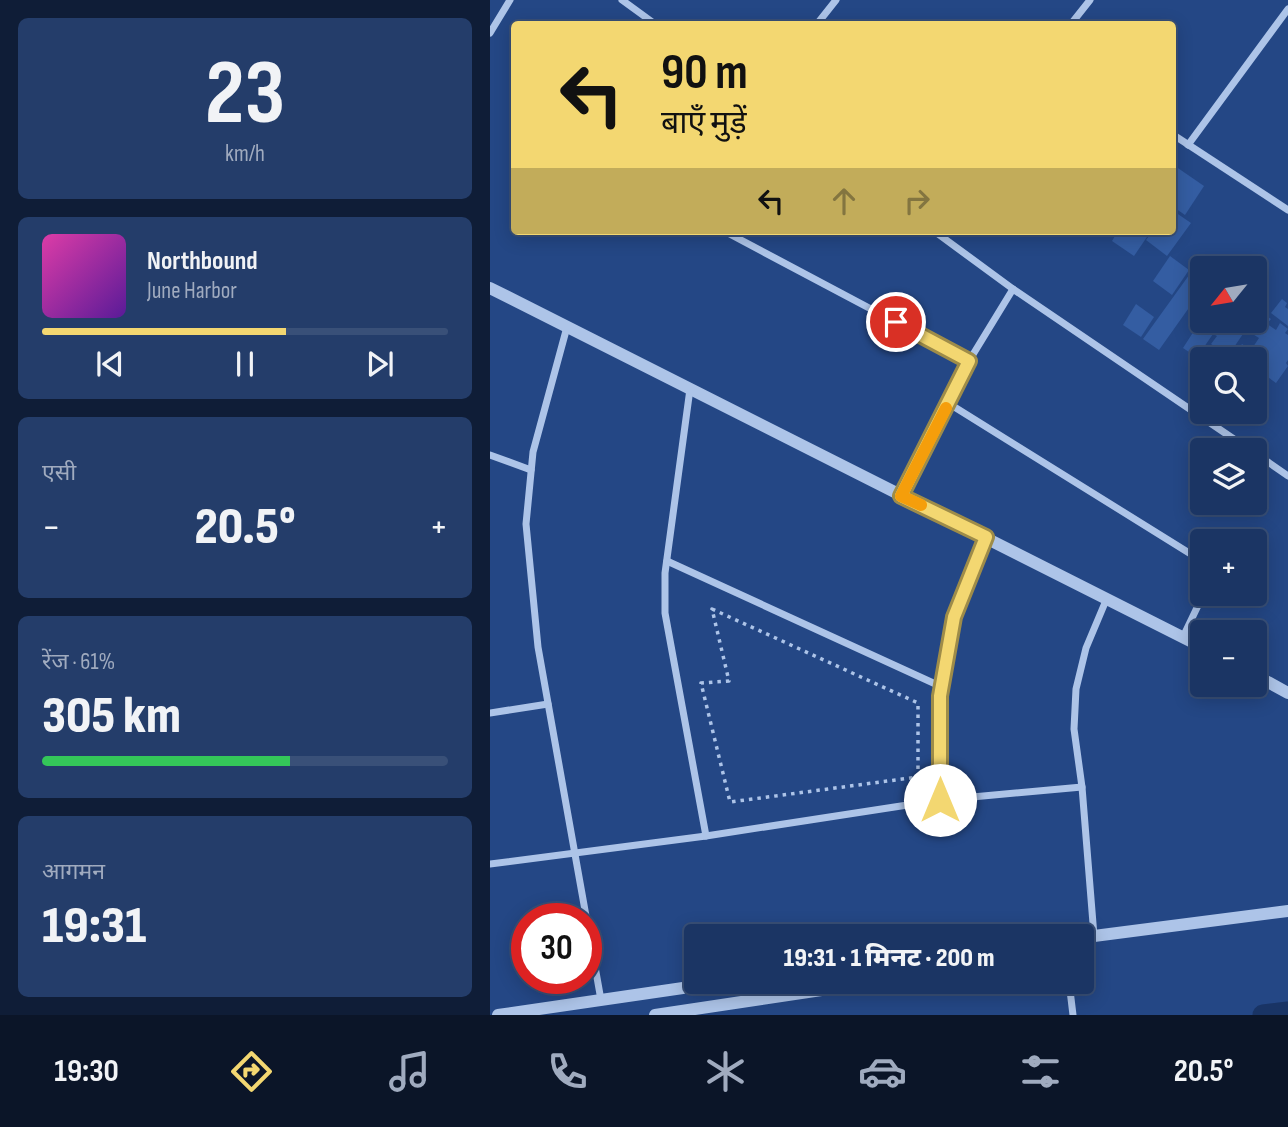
<!DOCTYPE html>
<html lang="hi">
<head>
<meta charset="utf-8">
<style>
	body { margin:0; font-family:"Sofia Sans Condensed","Noto Sans Devanagari",sans-serif; background:#243d6a; color:#f1f3f6; height:100vh; display:flex; flex-direction:column; font-size:26px; white-space:nowrap }
	* { box-sizing:border-box; margin:0 }
	p { font-size:23px; color:#a0abbf }
	.icon { flex:none; width:38px; height:38px; fill:none; stroke:currentColor; stroke-width:2; stroke-linecap:round; stroke-linejoin:round }
	.map { position:relative; flex:1; overflow:hidden }
	.details { display:flex; flex-direction:column; gap:18px; padding:18px; background:#0f1d37; width:490px }
	.details>* { flex:none }
	.guide { position:absolute; left:21px; top:21px; width:665px; height:214px; border-radius:7px; box-shadow:0 4px 18px #0003,0 0 0 2px #395078; background:#f3d771; color:#111; overflow:hidden }
	.needle { width:46px; rotate:240deg }
	.controls { position:absolute; left:700px; top:256px; display:grid; gap:14px }
	.controls a { display:grid; place-items:center; width:77px; height:77px; border-radius:7px; background:#1b3564; box-shadow:0 4px 18px #0003,0 0 0 2px #395078; font-size:35px }
	.speed { position:absolute; left:21px; top:903px; display:flex; gap:14px; font-size:35px; font-weight:700; text-align:center }
	.speed>* { display:grid; place-content:center; width:91px; height:91px; border-radius:50%; background:#1b3564; box-shadow:0 4px 18px #0003,0 0 0 2px #395078; line-height:1 }
	.speed .limit { border:10px solid #d22; background:#fff; color:#111 }
	.pin { position:absolute; display:grid; place-items:center; width:60px; height:60px; color:#fff; margin:-30px; border:4px solid #fff; border-radius:50%; box-shadow:0 2px 7px #0007 }
	.me { position:absolute; width:77px; margin:-38px; rotate:0deg; stroke-linejoin:round; filter:drop-shadow(0 0 5px #0008) }
	.turn { display:flex; align-items:center; gap:24px; height:147px; padding:0 35px; font-size:32px }
	.turn .icon { width:91px; height:91px; stroke-width:2.5 }
	.turn b { display:block; font-size:49px; line-height:60px }
	.lanes { display:flex; align-items:center; height:66px; padding:0 35px; background:#0003; justify-content:center; gap:35px; direction:ltr }
	.lanes .off { opacity:.35 }
	.big { font-size:52px; font-weight:800; line-height:1.1 }
	.details .card { flex:1; display:flex; flex-direction:column; justify-content:center; gap:10px; min-width:0; padding:0 24px; border-radius:10px; background:#243d6a }
	.details .dial { align-items:center; gap:0 }
	.dial b { font-size:91px; line-height:1 }
	.song { display:flex; align-items:center; gap:21px }
	.cover { width:84px; height:84px; border-radius:10px; background:linear-gradient(135deg,hsl(320 70% 55%),hsl(270 70% 35%)) }
	.played { height:7px; border-radius:4px; background:linear-gradient(90deg,#f3d771 60%,#395078 60%) }
	.keys { display:flex; justify-content:space-around; direction:ltr }
	.heat { display:flex; justify-content:space-between; align-items:center; font-size:38px; direction:ltr }
	.charge { height:10px; border-radius:5px; background:linear-gradient(90deg,#34c759 61%,#395078 0) }
	.trip { position:absolute; left:194px; top:924px; width:410px; height:70px; border-radius:7px; background:#1b3564; box-shadow:0 4px 18px #0003,0 0 0 2px #395078; font-weight:800; line-height:70px; text-align:center }
	.menu { display:flex; height:112px; justify-content:space-around; align-items:center; background:#0b1528; color:#a0abbf }
	.menu .icon { width:49px; height:49px }
	.menu .selected { color:#f3d771 }
	.menu b { font-size:32px; color:#f1f3f6 }
	main { display:flex; flex:1; min-height:0 }
	.map>svg:first-child { display:block }
</style>
</head>
<body>
<main>
<section class="details">
<div class="card dial"><b>23</b><p>km/h</p></div>
<div class="card">
<div class="song"><i class="cover"></i><div><b>Northbound</b><p>June Harbor</p></div></div>
<div class="played"></div>
<div class="keys"><svg class="icon" aria-label="previous" viewBox="0 0 24 24"><path d="M18 5L8 12l10 7zM5 5v14"/></svg><svg class="icon" aria-label="pause" viewBox="0 0 24 24"><path d="M8 5v14M16 5v14"/></svg><svg class="icon" aria-label="next" viewBox="0 0 24 24"><path d="M6 5l10 7-10 7zM19 5v14"/></svg></div>
</div>
<div class="card"><p>एसी</p>
<div class="heat"><a>−</a><b class="big">20.5°</b><a>+</a></div>
</div>
<div class="card"><p>रेंज · 61%</p><b class="big">305 km</b><div class="charge"></div></div>
<div class="card"><p>आगमन</p><b class="big">19:31</b></div>
</section>
<div class="map">
<svg width="798" height="1015" viewBox="0 0 798 1015">
	<rect width="100%" height="100%" fill="#244785"/>
	<g fill="none" stroke-linecap="round" stroke-linejoin="round">
		<path stroke="#193465" stroke-width="21" d="M773,1015L798,1012"/>
	</g>
	<g fill="#345da2">
		<path d="M682,164L714,186L695,215L682,206Z"/>
		<path d="M682,210L701,223L677,256L656,240L663,231H682Z"/>
		<path d="M628,231H661L644,256L622,241Z"/>
		<path d="M680,256L699,270L682,295L663,281Z"/>
		<path d="M702,271L712,279V298L708,295L669,350L653,339Z"/>
		<path d="M792,299L797,303L795,307L798,309V326L781,313Z"/>
		<path d="M646,304L664,317L651,337L633,325Z"/>
		<path d="M774,314L781,319L777,324L786,330L790,323L798,329L795,333L798,335V360L796,363L798,366L786,383L775,375L765,389V359H742L752,344L761,350L769,338L761,333Z"/>
		<path d="M711,320H766L757,333L755,331L738,356L721,344L727,336L723,334L714,347L731,359H712V366L706,362L708,358L693,348Z"/>
	</g>
	<g fill="none" stroke-linecap="round" stroke-linejoin="round">
		<path stroke="#adc4e8" stroke-width="3.5" stroke-dasharray="3.5 5" stroke-linecap="butt" d="M222,609L428,703V777L240,802L211,683L239,681Z"/>
		<g stroke="#adc4e8" stroke-width="7">
			<path d="M132,0L165,24"/>
			<path d="M327,24L346,0"/>
			<path d="M581,24L600,0"/>
			<path d="M0,33L20,0"/>
			<path d="M682,134L798,210"/>
			<path d="M698,145L798,9"/>
			<path d="M234,231L479,361L523,289"/>
			<path d="M444,231L523,289L760,450"/>
			<path d="M77,327L43,452L36,524L48,647L111,1000"/>
			<path d="M200,389L175,573V613L216,836"/>
			<path d="M458,403L712,561"/>
			<path d="M765,453L798,476"/>
			<path d="M0,455L41,470"/>
			<path d="M411,496L479,361"/>
			<path d="M177,561L452,687"/>
			<path d="M693,637L714,593"/>
			<path d="M0,713L58,704"/>
			<path d="M450,800V696L464,617L496,537"/>
			<path d="M0,864L216,836L450,800L592,787"/>
			<path d="M604,936L592,787L584,729L586,689L596,648L617,598"/>
			<path d="M579,982L583,1015"/>
		</g>
		<g stroke="#adc4e8" stroke-width="12">
			<path d="M0,288L712,647"/>
			<path d="M765,675L798,693"/>
			<path d="M550,936H604L798,911"/>
			<path d="M8,1015L234,982"/>
			<path d="M165,1015L385,982"/>
		</g>
	</g>
	<g fill="none" stroke-linecap="round" stroke-linejoin="round">
		<g stroke="#9e8c49" stroke-width="18">
			<path id="route" d="M406,322L479,361L411,496L496,537L464,617L450,696V800"/>
		</g>
		<use href="#route" stroke="#f3d771" stroke-width="12"/>
		<path stroke="#f59e0b" stroke-width="12" d="M431,505L411,496L456,408"/>
	</g>
</svg>
<div class="controls">
<a><svg class="needle" viewBox="-14 -14 28 28"><path d="M0-13l5 13h-10z" fill="#e53935"/><path d="M0 13l5-13h-10z" fill="#a0abbf"/></svg></a>
<a><svg class="icon" aria-label="search" viewBox="0 0 24 24"><circle cx="10" cy="10" r="6"/><path d="M15 15l6 6"/></svg></a>
<a><svg class="icon" aria-label="layers" viewBox="0 0 24 24"><path d="M12 4l9 5-9 5-9-5zM3 14l9 5 9-5"/></svg></a>
<a>+</a>
<a>−</a>
</div>
<div class="speed"><div class="limit">30</div></div>
<div class="pin" style="left:406px;top:322px;background:#d93025"><svg class="icon" aria-label="arrive" viewBox="0 0 24 24"><path d="M6 21V4h12l-3 4 3 4H6"/></svg></div>
<svg class="me" style="left:450px;top:800px" viewBox="-20 -20 40 40"><circle r="19" fill="#fff"/><path d="M0-13L10 11 0 6-10 11z" fill="#f3d771"/></svg>
<div class="trip">19:31 · 1 मिनट · 200 m</div>
<div class="guide">
<div class="turn"><svg class="icon" aria-label="left" viewBox="0 0 24 24"><path d="M17 20v-9H6M10 6l-5 5 5 5"/></svg><div><b>90 m</b>बाएँ मुड़ें</div></div>
<div class="lanes"><svg class="icon" aria-label="left" viewBox="0 0 24 24"><path d="M17 20v-9H6M10 6l-5 5 5 5"/></svg><svg class="icon off" aria-label="ahead" viewBox="0 0 24 24"><path d="M12 20V5M6 11l6-6 6 6"/></svg><svg class="icon off" aria-label="right" viewBox="0 0 24 24"><path d="M7 20v-9h11M14 6l5 5-5 5"/></svg></div>
</div>
</div>
</main>
<nav class="menu">
<b>19:30</b>
<svg class="icon selected" aria-label="directions" viewBox="0 0 24 24"><path d="M12 3l9 9-9 9-9-9zM9 14v-3h6M13 9l2 2-2 2"/></svg>
<svg class="icon" aria-label="music" viewBox="0 0 24 24"><path d="M9 18V5l10-2v13"/><circle cx="6" cy="18" r="3"/><circle cx="16" cy="16" r="3"/></svg>
<svg class="icon" aria-label="phone" viewBox="0 0 24 24"><path d="M5 4h4l2 5-3 2q2 4 5 5l2-3 5 2v4C11 20 4 13 5 4z"/></svg>
<svg class="icon" aria-label="climate" viewBox="0 0 24 24"><path d="M12 3v18M4 7l16 10M4 17L20 7"/></svg>
<svg class="icon" aria-label="car" viewBox="0 0 24 24"><path d="M5 17H2v-5l4-1 3-4h7l3 4 3 1v5h-3M9 17h6M6 11h13"/><circle cx="7" cy="17" r="2"/><circle cx="17" cy="17" r="2"/></svg>
<svg class="icon" aria-label="filters" viewBox="0 0 24 24"><path d="M4 7h16M4 17h16"/><circle cx="9" cy="7" r="2"/><circle cx="15" cy="17" r="2"/></svg>
<b>20.5°</b>
</nav>
</body>
</html>
